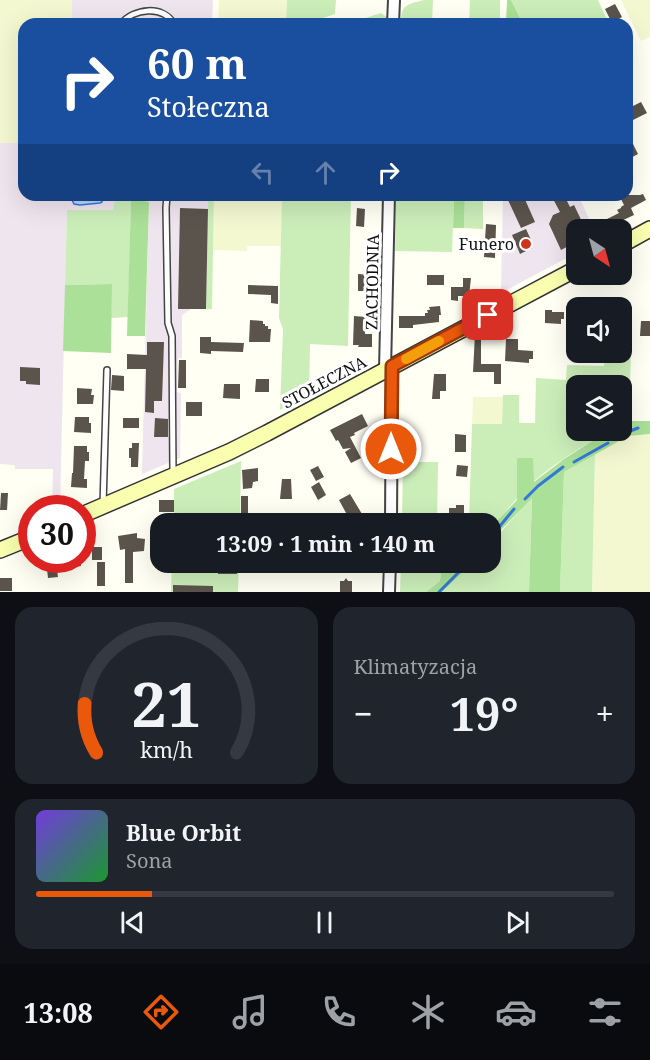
<!DOCTYPE html>
<html lang="pl">
<head>
<meta charset="utf-8">
<style>
	body { margin:0; font-family:"Noto Serif",serif; background:#20242c; color:#f1f3f6; height:100vh; display:flex; flex-direction:column; font-size:22px; white-space:nowrap }
	* { box-sizing:border-box; margin:0 }
	p { font-size:20px; color:#9ea1a6 }
	.icon { flex:none; width:33px; height:33px; fill:none; stroke:currentColor; stroke-width:2; stroke-linecap:round; stroke-linejoin:round }
	.map { position:relative; height:592px; overflow:hidden }
	.panel { display:flex; flex-direction:column; gap:15px; padding:15px; background:#0d0f14; flex:1 }
	.panel>* { flex:none }
	.guide { position:absolute; left:18px; top:18px; width:615px; height:183px; border-radius:18px; box-shadow:0 6px 24px #0002; background:#1a4fa0; color:#fff; overflow:hidden }
	.needle { width:39px; rotate:144deg }
	.buttons { position:absolute; left:566px; top:219px; display:grid; gap:12px }
	.buttons a { display:grid; place-items:center; width:66px; height:66px; border-radius:12px; background:#171b24; box-shadow:0 6px 24px #0002; font-size:30px }
	.speed { position:absolute; left:18px; top:495px; display:flex; gap:12px; font-size:30px; font-weight:700; text-align:center }
	.speed>* { display:grid; place-content:center; width:78px; height:78px; border-radius:50%; background:#171b24; box-shadow:0 6px 24px #0002; line-height:1 }
	.speed .limit { border:9px solid #d22; background:#fff; color:#111 }
	.pin { position:absolute; display:grid; place-items:center; width:51px; height:51px; color:#fff; margin:-26px; border-radius:12px; box-shadow:0 3px 9px #0006 }
	.me { position:absolute; width:66px; margin:-33px; rotate:0deg; stroke-linejoin:round; filter:drop-shadow(0 0 4px #0008) }
	.turn { display:flex; align-items:center; gap:21px; height:126px; padding:0 30px; font-size:27px }
	.turn .icon { width:78px; height:78px; stroke-width:2.5 }
	.turn b { display:block; font-size:42px; line-height:51px }
	.lanes { display:flex; align-items:center; height:57px; padding:0 30px; background:#0003; justify-content:center; gap:30px; direction:ltr }
	.lanes .off { opacity:.35 }
	.big { font-size:45px; font-weight:700; line-height:1.1 }
	.panel .card { flex:1; display:flex; flex-direction:column; justify-content:center; gap:9px; min-width:0; padding:0 21px; border-radius:18px; background:#20242c }
	.panel .dial { align-items:center; gap:0 }
	.dial svg { height:156px; overflow:visible; fill:none; stroke:#363941; stroke-width:7; stroke-linecap:round; text-anchor:middle }
	.dial text { fill:#f1f3f6; stroke:none }
	.song { display:flex; align-items:center; gap:18px }
	.cover { width:72px; height:72px; border-radius:9px; background:linear-gradient(135deg,hsl(260 70% 55%),hsl(130 70% 35%)) }
	.played { height:6px; border-radius:3px; background:linear-gradient(90deg,#ea580c 20%,#363941 20%) }
	.keys { display:flex; justify-content:space-around; direction:ltr }
	.heat { display:flex; justify-content:space-between; align-items:center; font-size:33px; direction:ltr }
	.panel .tiles { flex:1; display:grid; gap:15px; grid-template-columns:1fr 1fr }
	.card:last-child { grid-column:span 2 }
	.trip { position:absolute; left:150px; top:513px; width:351px; height:60px; border-radius:18px; background:#171b24; box-shadow:0 6px 24px #0002; font-weight:700; line-height:60px; text-align:center }
	.menu { display:flex; height:96px; justify-content:space-around; align-items:center; background:#090b0e; color:#9ea1a6 }
	.menu .icon { width:42px; height:42px }
	.menu .selected { color:#ea580c }
	.menu b { font-size:27px; color:#f1f3f6 }
	.map>svg:first-child { display:block }
</style>
</head>
<body>
<div class="map">
<svg width="650" height="592" viewBox="0 0 650 592">
	<rect width="100%" height="100%" fill="#fffff4"/>
	<g fill="#efe5ee">
		<path d="M72,0H213L212,24H72Z"/>
		<path d="M24,142V195H208L206,309H191L182,315V358H178L177,392L181,393L180,458L142,474L149,202L145,201H115L114,210H67L60,508H52L53,469H15V465L0,464V143Z"/>
		<path d="M503,195H578L594,229L576,230V253L501,293Z"/>
	</g>
	<g fill="#f4f8d1">
		<path d="M0,0H72V24H24V142L0,143Z"/>
		<path d="M219,0H287L286,24H218Z"/>
		<path d="M621,0H650V37L641,41Z"/>
		<path d="M214,195H282L281,246H247V251L213,250Z"/>
		<path d="M473,397H503L502,424H472Z"/>
		<path d="M650,434V592H592L595,454L628,436Z"/>
	</g>
	<g fill="#cbeeb9">
		<path d="M287,0H336L335,14L305,24H286Z"/>
		<path d="M424,0H433L432,24H401C401,4 406,5 424,0Z"/>
		<path d="M470,0H500V24H469Z"/>
		<path d="M511,0H598L609,24H523Z"/>
		<path d="M381,13L388,18V24H347Z"/>
		<path d="M208,195H214L212,309H206Z"/>
		<path d="M282,195H351L348,346L310,344L309,394L280,410L283,329L279,318Z"/>
		<path d="M396,195H454L452,252L395,251Z"/>
		<path d="M465,195H483V229L464,228Z"/>
		<path d="M115,201H131L128,317L111,318L112,284L65,285L67,210H113Z"/>
		<path d="M621,351H631L629,421L621,425V386H576V430L611,431C585,444 555,463 533,482C518,496 505,513 491,527L490,524H469L472,424H502L503,395H519V423H535L536,378L566,380L567,365L604,366L605,353L621,352Z"/>
		<path d="M595,454L592,592H560L564,472Z"/>
		<path d="M241,461L240,523L174,524V489Z"/>
		<path d="M403,462H438L437,523H402Z"/>
		<path d="M532,497L529,592H442L473,563L490,562L491,543Z"/>
		<path d="M172,563H239L238,592H171Z"/>
		<path d="M401,563H451L441,571L440,581L426,592H400Z"/>
	</g>
	<g fill="#aae097">
		<path d="M507,0H511L523,24H506Z"/>
		<path d="M454,195H465L464,228H453Z"/>
		<path d="M131,201H145L149,202L145,336H127Z"/>
		<path d="M112,284L111,353L63,351L65,285Z"/>
		<path d="M629,421H650V434L628,436L564,472L560,592H529L532,498L499,532L491,543V527L517,500V458H533L534,482L564,459L597,438L611,431L621,430V425Z"/>
		<path d="M451,563H473L442,592H426L440,581L441,571Z"/>
	</g>
	<path fill="#b4d3fb" stroke="#3578d8" stroke-width="1.5" d="M74,195L102,196V202L100,203L80,205L74,204L71,198Z"/>
	<g fill="none" stroke-linecap="round" stroke-linejoin="round">
		<g stroke="#3578d8" stroke-width="3">
			<path d="M620,435L638,428"/>
			<path d="M574,462L608,443"/>
			<path d="M525,499L538,486L563,467"/>
			<path d="M490,538L514,509"/>
			<path d="M439,592L469,562"/>
		</g>
	</g>
	<g fill="#5a544c">
		<path d="M615,4L622,17L612,23L605,9Z"/>
		<path d="M641,102L647,113L627,123V109Z"/>
		<path d="M627,132L638,154L627,160Z"/>
		<path d="M643,194L646,200L631,208L634,215L604,229L601,222L619,213L617,210L621,208V207L624,205L619,195H640Z"/>
		<path d="M519,195H523L535,222L521,228L508,200Z"/>
		<path d="M551,195H564L570,207L574,205L586,230H576V242L561,250L549,224L553,215L560,212Z"/>
		<path d="M180,208L208,209L206,309H178Z"/>
		<path d="M357,208L365,209L364,227L356,226Z"/>
		<path d="M486,224L496,225L495,258L484,257Z"/>
		<path d="M526,229L531,240L529,241L532,248L520,254L512,235Z"/>
		<path d="M358,274L370,275L369,291H358Z"/>
		<rect x="427" y="275" width="17" height="10"/>
		<path d="M463,278H471L469,296H458V301L451,300V287H463Z"/>
		<path d="M248,285L278,286V304L271,303V295L248,294Z"/>
		<path d="M440,306L441,315H439V322L413,325V328H399V316H425V313H428L427,310H430L429,307Z"/>
		<path d="M545,310H552V312H564V319H561V324L545,323Z"/>
		<path d="M354,316L366,317L365,334H372V347H358L359,345H353Z"/>
		<path d="M250,320L263,321V324H265V326H268V329H271L270,342H249Z"/>
		<path d="M641,321H650V336H640Z"/>
		<path d="M477,332H481V364H501V384H494V372H473L475,334Z"/>
		<path d="M200,337H211V342L244,343L243,352L211,351V354L200,353Z"/>
		<path d="M506,339H518V350L533,351V359H529V363L505,361Z"/>
		<path d="M147,342H164L162,401H154V413L145,412L146,369H127V354L147,355Z"/>
		<path d="M579,352H605V360L579,358Z"/>
		<path d="M179,360H186V388H178Z"/>
		<path d="M20,367L40,368V385L26,384V381H20Z"/>
		<path d="M434,374H446V391H440V399H432Z"/>
		<path d="M112,375L124,376V391L111,390Z"/>
		<path d="M256,379H269V392H255Z"/>
		<path d="M224,384H240V399L223,398Z"/>
		<path d="M77,388L92,389L91,395H94L93,404H77Z"/>
		<rect x="186" y="402" width="16" height="14"/>
		<path d="M362,414L368,426L354,433L355,435L350,437L361,458L351,463L345,452L351,448L343,449L338,440L336,441L330,430Z"/>
		<path d="M75,417H89V423H91V433L74,432Z"/>
		<rect x="123" y="418" width="16" height="10"/>
		<path d="M155,418L168,419V437H154Z"/>
		<path d="M455,434L466,435V452H455Z"/>
		<path d="M132,443H139L138,467H131V458H129V448H132Z"/>
		<path d="M74,446H87V452H89V461H85L84,479H87V488L71,487L72,473H73Z"/>
		<path d="M457,465L468,466L467,477L456,476Z"/>
		<path d="M318,466L324,477L316,481L310,470Z"/>
		<path d="M258,468V481L253,482L252,488L243,489L242,470Z"/>
		<path d="M282,479H291L292,499H280Z"/>
		<path d="M319,482L326,495L318,500L311,487Z"/>
		<path d="M1,493H8L7,510H0Z"/>
		<path d="M350,494L362,514H370V522L352,524L339,500Z"/>
		<rect x="241" y="496" width="7" height="28"/>
		<rect x="159" y="500" width="15" height="12"/>
		<path d="M456,505H464V524L449,522V508H456Z"/>
		<path d="M137,533V538L145,539L144,551L133,552V583H125V549L120,550L118,536Z"/>
		<rect x="92" y="547" width="10" height="13"/>
		<path d="M46,560H80L81,566L57,570L58,577L48,578Z"/>
		<rect x="97" y="562" width="8" height="24"/>
		<rect x="218" y="562" width="19" height="12"/>
		<rect x="0" y="578" width="12" height="13"/>
		<path d="M346,578L348,581H352V592H340V581H344Z"/>
		<path d="M173,585L213,586V592H173Z"/>
	</g>
	<g fill="none" stroke-linecap="round" stroke-linejoin="round">
		<g stroke="#444" stroke-width="8">
			<g id="service">
				<path d="M121,24C134,8 163,5 174,24"/>
				<path d="M167,195L166,208L168,323L172,336L173,475"/>
				<path d="M103,505L107,370"/>
			</g>
		</g>
		<g stroke="#444" stroke-width="14">
			<g id="minor">
				<path d="M393,24L394,0"/>
				<path d="M385,370L389,195"/>
				<path d="M391,524L392,366"/>
				<path d="M389,592L390,562"/>
			</g>
		</g>
		<g stroke="#333" stroke-width="18">
			<g id="secondary">
				<path d="M621,245L650,229"/>
				<path d="M82,515L229,452L267,433L576,269"/>
				<path d="M0,550L32,537"/>
			</g>
		</g>
		<use href="#service" stroke="#fff" stroke-width="5"/>
		<use href="#minor" stroke="#fff" stroke-width="10"/>
		<use href="#secondary" stroke="#f9ffaf" stroke-width="15"/>
	</g>
	<g fill="none" stroke-linecap="round" stroke-linejoin="round">
		<g stroke="#983908" stroke-width="15">
			<path id="route" d="M391,449L392,366L488,315"/>
		</g>
		<use href="#route" stroke="#ea580c" stroke-width="10"/>
		<path stroke="#f59e0b" stroke-width="10" d="M406,359L439,341"/>
	</g>
	<circle fill="#ce351c" stroke="#fff" stroke-width="2" cx="526" cy="244" r="6"/>
	<g text-anchor="middle" stroke-width="6" stroke-linejoin="round" paint-order="stroke">
		<g font-size="16" fill="#111" stroke="#fff" text-anchor="end">
			<text x="514" y="250">Funero</text>
		</g>
		<g font-size="16" fill="#111" stroke="#fff">
			<text transform="translate(372 282) rotate(-89)" y="6">ZACHODNIA</text>
			<text transform="translate(324 382) rotate(-28)" y="6">STOŁECZNA</text>
		</g>
	</g>
</svg>
<div class="buttons">
<a><svg class="needle" viewBox="-14 -14 28 28"><path d="M0-13l5 13h-10z" fill="#e53935"/><path d="M0 13l5-13h-10z" fill="#9ea1a6"/></svg></a>
<a><svg class="icon" aria-label="sound" viewBox="0 0 24 24"><path d="M4 9h4l5-4v14l-5-4H4zM17 9q2 3 0 6"/></svg></a>
<a><svg class="icon" aria-label="layers" viewBox="0 0 24 24"><path d="M12 4l9 5-9 5-9-5zM3 14l9 5 9-5"/></svg></a>
</div>
<div class="speed"><div class="limit">30</div></div>
<div class="pin" style="left:488px;top:315px;background:#d93025"><svg class="icon" aria-label="arrive" viewBox="0 0 24 24"><path d="M6 21V4h12l-3 4 3 4H6"/></svg></div>
<svg class="me" style="left:391px;top:449px" viewBox="-20 -20 40 40"><circle r="17" fill="#ea580c" stroke="#fff" stroke-width="3"/><path d="M0-11L8 9 0 5-8 9z" fill="#fff"/></svg>
<div class="trip">13:09 · 1 min · 140 m</div>
<div class="guide">
<div class="turn"><svg class="icon" aria-label="right" viewBox="0 0 24 24"><path d="M7 20v-9h11M14 6l5 5-5 5"/></svg><div><b>60 m</b>Stołeczna</div></div>
<div class="lanes"><svg class="icon off" aria-label="left" viewBox="0 0 24 24"><path d="M17 20v-9H6M10 6l-5 5 5 5"/></svg><svg class="icon off" aria-label="ahead" viewBox="0 0 24 24"><path d="M12 20V5M6 11l6-6 6 6"/></svg><svg class="icon" aria-label="right" viewBox="0 0 24 24"><path d="M7 20v-9h11M14 6l5 5-5 5"/></svg></div>
</div>
</div>
<section class="panel">
<div class="tiles">
<div class="card dial"><svg viewBox="0 0 100 80">
<path d="M14 69A42 42 0 1 1 86 69"/>
<path d="M14 69A42 42 0 0 1 8 44" stroke="#ea580c"/>
<text x="50" y="56" font-size="32" font-weight="700">21</text>
<text x="50" y="72" font-size="11">km/h</text>
</svg></div>
<div class="card"><p>Klimatyzacja</p>
<div class="heat"><a>−</a><b class="big">19°</b><a>+</a></div>
</div>
<div class="card">
<div class="song"><i class="cover"></i><div><b>Blue Orbit</b><p>Sona</p></div></div>
<div class="played"></div>
<div class="keys"><svg class="icon" aria-label="previous" viewBox="0 0 24 24"><path d="M18 5L8 12l10 7zM5 5v14"/></svg><svg class="icon" aria-label="pause" viewBox="0 0 24 24"><path d="M8 5v14M16 5v14"/></svg><svg class="icon" aria-label="next" viewBox="0 0 24 24"><path d="M6 5l10 7-10 7zM19 5v14"/></svg></div>
</div>
</div>
</section>
<nav class="menu">
<b>13:08</b>
<svg class="icon selected" aria-label="directions" viewBox="0 0 24 24"><path d="M12 3l9 9-9 9-9-9zM9 14v-3h6M13 9l2 2-2 2"/></svg>
<svg class="icon" aria-label="music" viewBox="0 0 24 24"><path d="M9 18V5l10-2v13"/><circle cx="6" cy="18" r="3"/><circle cx="16" cy="16" r="3"/></svg>
<svg class="icon" aria-label="phone" viewBox="0 0 24 24"><path d="M5 4h4l2 5-3 2q2 4 5 5l2-3 5 2v4C11 20 4 13 5 4z"/></svg>
<svg class="icon" aria-label="climate" viewBox="0 0 24 24"><path d="M12 3v18M4 7l16 10M4 17L20 7"/></svg>
<svg class="icon" aria-label="car" viewBox="0 0 24 24"><path d="M5 17H2v-5l4-1 3-4h7l3 4 3 1v5h-3M9 17h6M6 11h13"/><circle cx="7" cy="17" r="2"/><circle cx="17" cy="17" r="2"/></svg>
<svg class="icon" aria-label="filters" viewBox="0 0 24 24"><path d="M4 7h16M4 17h16"/><circle cx="9" cy="7" r="2"/><circle cx="15" cy="17" r="2"/></svg>
</nav>
</body>
</html>
